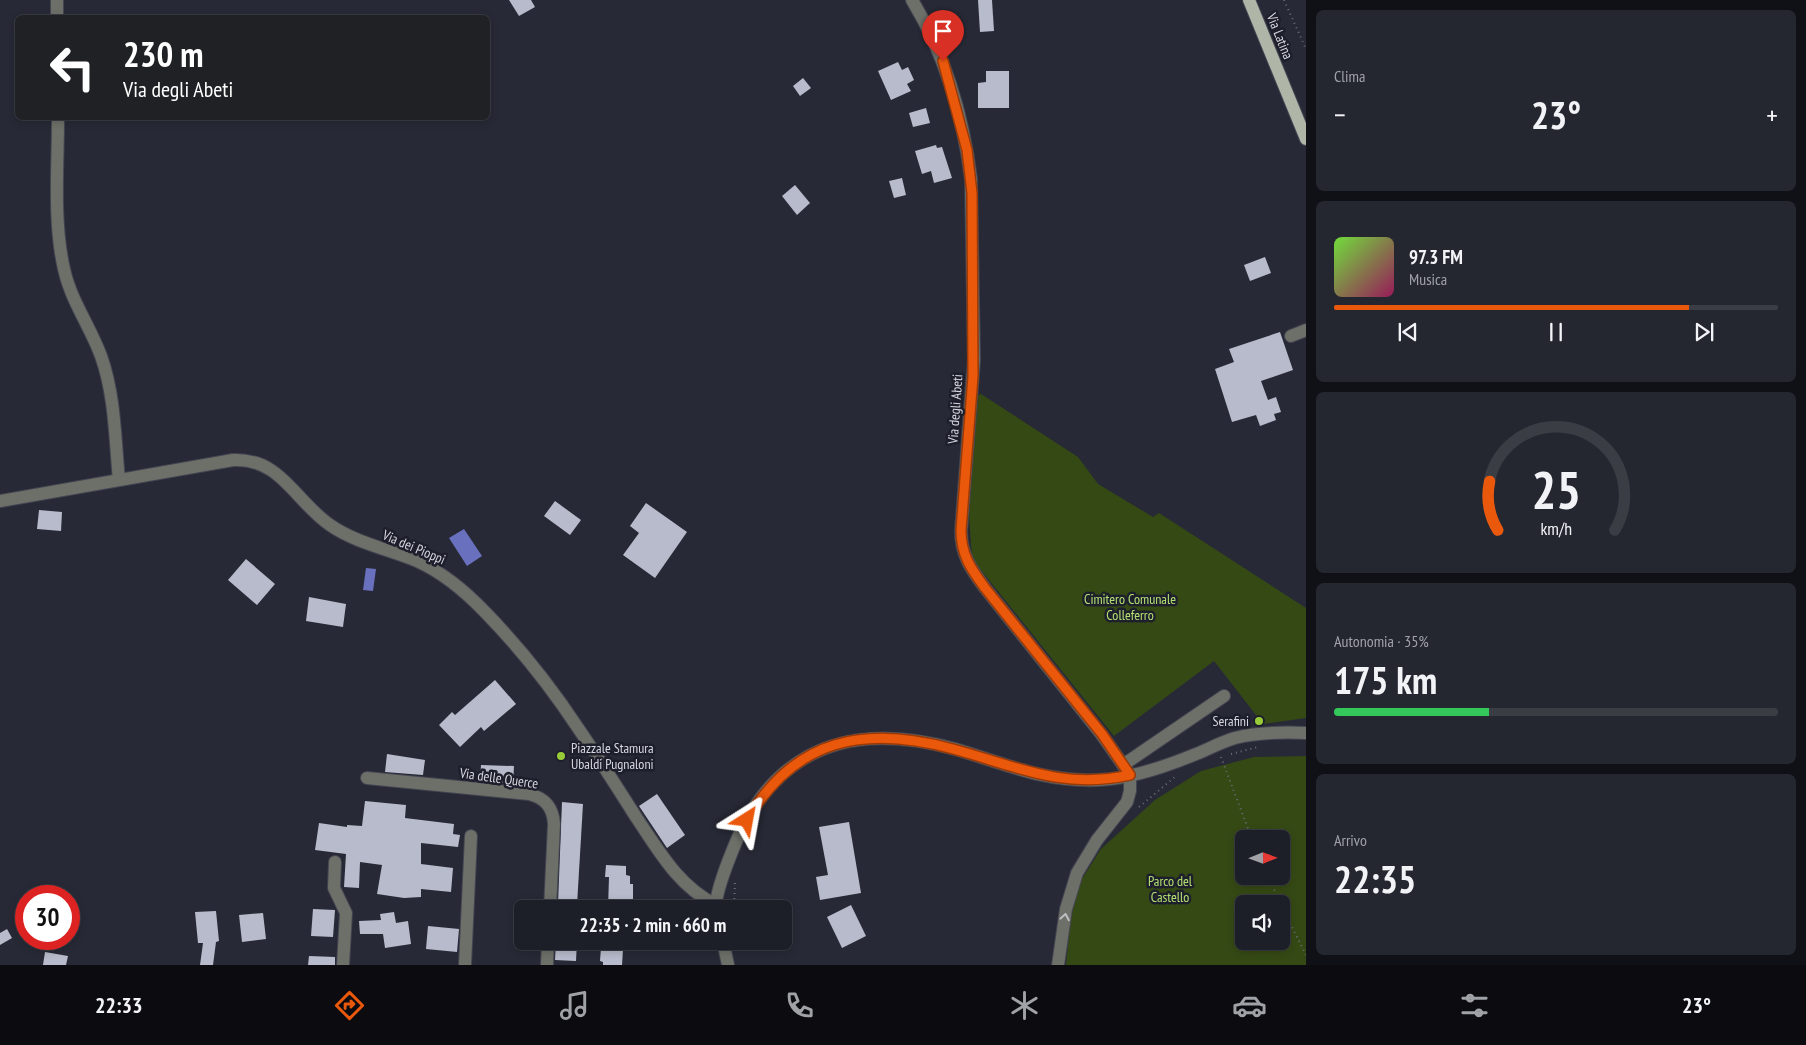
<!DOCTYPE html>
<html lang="it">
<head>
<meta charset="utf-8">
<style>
	body { margin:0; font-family:"PT Sans Narrow",sans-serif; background:#252730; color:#f1f3f6; height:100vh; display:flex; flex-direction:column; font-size:19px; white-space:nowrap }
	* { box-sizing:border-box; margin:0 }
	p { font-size:16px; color:#a0a2a8 }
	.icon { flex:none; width:28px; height:28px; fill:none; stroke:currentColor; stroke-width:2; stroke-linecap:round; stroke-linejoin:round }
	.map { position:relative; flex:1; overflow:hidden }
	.panel { display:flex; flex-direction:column; gap:10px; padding:10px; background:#101116; width:500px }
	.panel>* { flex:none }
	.banner { position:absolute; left:15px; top:15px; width:475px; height:105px; border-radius:8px; box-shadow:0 2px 8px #0003,0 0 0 1px #3b3d45; background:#202124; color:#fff; overflow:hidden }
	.needle { width:32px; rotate:89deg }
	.fabs { position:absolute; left:1235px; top:830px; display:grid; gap:10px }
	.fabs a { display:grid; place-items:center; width:55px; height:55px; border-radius:8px; background:#1d1f28; box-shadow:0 2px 8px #0003,0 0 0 1px #3b3d45; font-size:25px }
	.speed { position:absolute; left:15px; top:885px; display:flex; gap:10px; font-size:25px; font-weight:700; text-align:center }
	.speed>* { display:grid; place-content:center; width:65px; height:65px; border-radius:50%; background:#1d1f28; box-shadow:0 2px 8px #0003,0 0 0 1px #3b3d45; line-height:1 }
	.speed .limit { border:8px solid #d22; background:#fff; color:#111 }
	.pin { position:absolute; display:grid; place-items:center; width:42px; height:42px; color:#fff; margin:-51px -21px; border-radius:50% 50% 50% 0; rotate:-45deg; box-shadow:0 0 5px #0007 }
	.pin .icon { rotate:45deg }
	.me { position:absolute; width:55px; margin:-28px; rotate:34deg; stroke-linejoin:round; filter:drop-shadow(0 0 4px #0008) }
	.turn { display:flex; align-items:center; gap:18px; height:105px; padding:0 25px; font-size:22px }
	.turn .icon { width:65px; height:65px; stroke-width:2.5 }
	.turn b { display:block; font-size:35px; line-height:42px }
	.big { font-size:38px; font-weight:700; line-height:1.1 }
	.panel .tile { flex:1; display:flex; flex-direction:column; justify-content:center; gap:8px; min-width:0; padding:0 18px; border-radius:8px; background:#252730 }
	.panel .dial { align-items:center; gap:0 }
	.dial svg { height:130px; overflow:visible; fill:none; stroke:#3b3d45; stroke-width:7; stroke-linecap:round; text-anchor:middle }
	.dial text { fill:#f1f3f6; stroke:none }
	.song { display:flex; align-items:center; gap:15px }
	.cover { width:60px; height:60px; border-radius:8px; background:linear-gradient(135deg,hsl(100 70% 55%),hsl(330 70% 35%)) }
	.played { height:5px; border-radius:2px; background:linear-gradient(90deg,#ea580c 80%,#3b3d45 80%) }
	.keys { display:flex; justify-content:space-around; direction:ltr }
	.heat { display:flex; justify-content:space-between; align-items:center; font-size:28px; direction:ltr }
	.charge { height:8px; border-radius:4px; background:linear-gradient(90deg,#34c759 35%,#3b3d45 0) }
	.trip { position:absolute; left:514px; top:900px; width:278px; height:50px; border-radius:8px; background:#1d1f28; box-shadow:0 2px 8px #0003,0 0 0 1px #3b3d45; font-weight:700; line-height:50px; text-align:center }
	.tab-bar { display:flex; height:80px; justify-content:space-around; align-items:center; background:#0c0c10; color:#a0a2a8 }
	.tab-bar .icon { width:35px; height:35px }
	.tab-bar .active { color:#ea580c }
	.tab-bar b { font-size:22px; color:#f1f3f6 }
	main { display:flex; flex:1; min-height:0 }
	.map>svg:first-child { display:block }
</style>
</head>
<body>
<main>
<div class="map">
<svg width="1306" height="965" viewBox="0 0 1306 965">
	<rect width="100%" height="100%" fill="#272936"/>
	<g fill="#354915" fill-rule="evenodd">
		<path d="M981,394L1078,457L1098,484L1153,517L1159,513L1306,608V718L1263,724L1214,661L1114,736L972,559L969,517L975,396Z"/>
		<path d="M1306,756V965H1066L1071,913L1082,879L1101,849L1155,800L1201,771L1254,757ZM1244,839H1281V876H1244ZM1244,904H1281V941H1244Z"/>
	</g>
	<g fill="#6971be">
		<path d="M464,529L482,556L467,566L449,538Z"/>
		<path d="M366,568L376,569L373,591L363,590Z"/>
	</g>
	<g fill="#b8bbcb">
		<path d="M509,0H531L535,7L519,16Z"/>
		<path d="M978,0H992L994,31L980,32Z"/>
		<path d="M898,62L902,70L908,67L914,80L907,84L911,91L891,100L878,71Z"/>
		<path d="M986,71H1009V108H978V83L986,82Z"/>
		<path d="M803,78L811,88L800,96L793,86Z"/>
		<path d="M926,108L930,123L913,127L909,113Z"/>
		<path d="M936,145L937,148L942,147L952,178L934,183L931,171L922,174L915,151Z"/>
		<path d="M902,178L906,195L894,198L889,181Z"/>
		<path d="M795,185L810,203L797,215L782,196Z"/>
		<path d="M1265,257L1271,273L1250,281L1244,265Z"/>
		<path d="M1280,332L1293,370L1261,381L1268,400L1276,397L1281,412L1274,414L1276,420L1260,426L1256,415L1232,422L1215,369L1234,362L1229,349Z"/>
		<path d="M555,501L581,520L570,535L544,516Z"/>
		<path d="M646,503L687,532L655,578L623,555L639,533L630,526Z"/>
		<path d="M39,510L62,512L61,531L37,529Z"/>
		<path d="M246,559L275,584L257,605L228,580Z"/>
		<path d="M309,597L346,604L343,627L306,621Z"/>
		<path d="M495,680L516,704L484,731L481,727L460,747L439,725L452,712L455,715Z"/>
		<path d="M387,754L425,760L423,775L385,772Z"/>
		<path d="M481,765L514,766L513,784L480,781Z"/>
		<path d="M657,794L685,835L667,848L639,806Z"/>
		<path d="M365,801L406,805L405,818L454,824L453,834L460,835L458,847L421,843V864L453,868L451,892L421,889V897L404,898L377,894L382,865L360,862L359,888L344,887L346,854L315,850L319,823L347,827V825L362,826Z"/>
		<path d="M562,802L583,804L577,905L558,904Z"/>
		<path d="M849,822L861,893L820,900L816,877L828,875L819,827Z"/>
		<path d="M606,865L626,866V875L630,876V884H633V905H629V909H608L609,877H605Z"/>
		<path d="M851,905L866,936L842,948L827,917Z"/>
		<path d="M313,909L335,910L333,937L311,936Z"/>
		<path d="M216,911L219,941L216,942L213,965H200L203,943H198L195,912Z"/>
		<path d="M394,912L396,923L408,921L411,944L385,948L383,934H360L359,921L381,920L380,914Z"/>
		<path d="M263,913L266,939L242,942L239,915Z"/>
		<path d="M428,926L459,929L457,952L426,949Z"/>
		<path d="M7,929L12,938L0,945V933Z"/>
		<path d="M556,941H577L576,961L555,960Z"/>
		<path d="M601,947L623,949L622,965H603V962L600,961Z"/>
		<path d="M45,952L68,956L66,965H43Z"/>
		<path d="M309,956L335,957V965H308Z"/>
	</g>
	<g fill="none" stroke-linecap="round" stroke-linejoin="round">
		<g stroke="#434551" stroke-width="14">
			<g id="minor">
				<path d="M57,0V18"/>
				<path d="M912,0C945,54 963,116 971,179L974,360L961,531C961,555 971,569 985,588L1102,735L1130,775V791L1127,802L1097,840L1077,873L1066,909L1058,965"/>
				<path d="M58,118C58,167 53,221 64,269C71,301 90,326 101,356C115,395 115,439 119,480"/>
				<path d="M1291,336L1306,330"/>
				<path d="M0,501L233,460C281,458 294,500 330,525C356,543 388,549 417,561C444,573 466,592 486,613C520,648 551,687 578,728C598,757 617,787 636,817C659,851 678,886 716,905"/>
				<path d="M1123,765L1224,696"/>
				<path d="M367,778L529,794C545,798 553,807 554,824L550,909"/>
				<path d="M335,862L334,888L346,913L343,965"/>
				<path d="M716,909C714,891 739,833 748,817C796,736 871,726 955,749C1006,764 1043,782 1098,780C1131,779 1167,766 1196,754C1209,749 1221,742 1235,738C1258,732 1282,732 1306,733"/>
				<path d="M723,941L728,965"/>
				<path d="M465,965L471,836"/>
				<path d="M547,965L548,941"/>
			</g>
		</g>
		<g stroke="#434551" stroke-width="14">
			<path id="major" d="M1249,0L1306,139"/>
		</g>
		<g stroke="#6b6d78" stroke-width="2" stroke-dasharray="1 4" stroke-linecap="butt">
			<path d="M1284,0L1306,49"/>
			<path d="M1231,754L1258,747"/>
			<path d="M1221,757L1252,839"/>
			<path d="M1139,807L1176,776"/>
			<path d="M1268,876L1281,904"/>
			<path d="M1281,905L1306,955"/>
			<path d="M734,909L735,881"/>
			<path d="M737,941L738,950"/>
		</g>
		<use href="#minor" stroke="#6d7069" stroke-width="12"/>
		<use href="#major" stroke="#afb6a8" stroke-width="12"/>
	</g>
	<defs><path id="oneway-chevron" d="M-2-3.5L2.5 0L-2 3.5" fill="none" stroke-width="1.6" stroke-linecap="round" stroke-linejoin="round" transform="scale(1.25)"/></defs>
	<use stroke="#bcbec2" href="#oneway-chevron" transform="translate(1065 917) rotate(-80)"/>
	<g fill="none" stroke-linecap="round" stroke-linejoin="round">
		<g stroke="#983908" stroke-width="12">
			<path id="route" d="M747,820C795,738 865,725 953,749C1016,766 1061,790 1130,775L1102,734L985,588C971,569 961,555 961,530L973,376L972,193L967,150L943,61"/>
		</g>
		<use href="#route" stroke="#ea580c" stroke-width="9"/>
	</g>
	<g fill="#97cc38" stroke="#1e1f2c" stroke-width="2">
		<circle cx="1259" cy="721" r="5"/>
		<circle cx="561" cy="756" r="5"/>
	</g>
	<g text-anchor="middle" stroke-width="5" stroke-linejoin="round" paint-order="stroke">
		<g font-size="14" fill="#d6d8e0" stroke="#1e1f2c">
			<text transform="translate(1280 36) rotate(68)" y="5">Via Latina</text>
			<text transform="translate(955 409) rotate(-86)" y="5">Via degli Abeti</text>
			<text transform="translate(414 547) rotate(23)" y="5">Via dei Pioppi</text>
			<text transform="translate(499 778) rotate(8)" y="5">Via delle Querce</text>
		</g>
		<g font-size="14" fill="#b3e071" stroke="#1e1f2c">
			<text x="1130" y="604">Cimitero Comunale<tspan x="1130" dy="16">Colleferro</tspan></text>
			<text x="1170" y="886">Parco del<tspan x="1170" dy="16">Castello</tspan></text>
		</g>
		<g font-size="14" fill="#d6d8e0" stroke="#1e1f2c" text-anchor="end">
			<text x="1249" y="726">Serafini</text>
			<text x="571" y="753" text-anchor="start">Piazzale Stamura<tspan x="571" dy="16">Ubaldi Pugnaloni</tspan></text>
		</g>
	</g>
</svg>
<div class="fabs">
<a><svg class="needle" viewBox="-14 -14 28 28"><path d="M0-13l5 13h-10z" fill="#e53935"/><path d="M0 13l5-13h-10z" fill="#a0a2a8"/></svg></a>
<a><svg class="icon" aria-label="sound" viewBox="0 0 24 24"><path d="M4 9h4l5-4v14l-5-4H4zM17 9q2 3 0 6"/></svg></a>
</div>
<div class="speed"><div class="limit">30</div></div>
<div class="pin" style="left:943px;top:61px;background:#d93025"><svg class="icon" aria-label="arrive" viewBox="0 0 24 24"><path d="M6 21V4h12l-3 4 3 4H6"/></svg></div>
<svg class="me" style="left:747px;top:820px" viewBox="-20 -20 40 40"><path d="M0-17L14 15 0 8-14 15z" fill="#ea580c" stroke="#fff" stroke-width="4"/></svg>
<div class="trip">22:35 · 2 min · 660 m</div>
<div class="banner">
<div class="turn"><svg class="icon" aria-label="left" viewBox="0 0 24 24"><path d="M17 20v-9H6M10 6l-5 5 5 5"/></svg><div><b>230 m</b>Via degli Abeti</div></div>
</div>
</div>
<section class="panel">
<div class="tile"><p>Clima</p>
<div class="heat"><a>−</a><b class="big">23°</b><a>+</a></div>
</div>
<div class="tile">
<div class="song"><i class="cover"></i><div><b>97.3 FM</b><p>Musica</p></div></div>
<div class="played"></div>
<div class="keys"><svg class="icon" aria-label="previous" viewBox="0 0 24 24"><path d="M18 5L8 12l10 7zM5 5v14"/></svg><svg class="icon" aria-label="pause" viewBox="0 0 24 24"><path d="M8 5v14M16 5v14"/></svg><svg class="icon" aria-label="next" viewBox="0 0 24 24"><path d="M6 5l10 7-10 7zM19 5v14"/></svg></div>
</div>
<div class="tile dial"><svg viewBox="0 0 100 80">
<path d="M14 69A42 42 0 1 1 86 69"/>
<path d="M14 69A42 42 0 0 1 9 39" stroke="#ea580c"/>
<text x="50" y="56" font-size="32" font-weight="700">25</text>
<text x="50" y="72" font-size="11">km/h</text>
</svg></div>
<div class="tile"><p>Autonomia · 35%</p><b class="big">175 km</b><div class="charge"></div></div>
<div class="tile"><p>Arrivo</p><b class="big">22:35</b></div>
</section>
</main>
<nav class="tab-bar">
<b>22:33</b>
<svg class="icon active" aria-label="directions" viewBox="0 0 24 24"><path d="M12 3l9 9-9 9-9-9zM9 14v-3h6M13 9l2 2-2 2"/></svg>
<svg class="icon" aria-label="music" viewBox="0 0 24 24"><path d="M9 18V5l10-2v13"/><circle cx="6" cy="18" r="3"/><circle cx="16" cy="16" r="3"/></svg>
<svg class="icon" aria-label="phone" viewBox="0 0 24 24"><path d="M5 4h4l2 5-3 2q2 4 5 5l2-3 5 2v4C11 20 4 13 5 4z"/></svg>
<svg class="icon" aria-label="climate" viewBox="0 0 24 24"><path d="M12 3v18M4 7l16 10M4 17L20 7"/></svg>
<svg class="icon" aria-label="car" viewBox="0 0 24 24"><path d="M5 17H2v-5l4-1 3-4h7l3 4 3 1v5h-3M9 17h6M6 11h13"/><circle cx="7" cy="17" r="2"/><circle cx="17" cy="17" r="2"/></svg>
<svg class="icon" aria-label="filters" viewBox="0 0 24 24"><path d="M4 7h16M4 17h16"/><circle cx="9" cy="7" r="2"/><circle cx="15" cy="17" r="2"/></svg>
<b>23°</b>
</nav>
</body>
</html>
